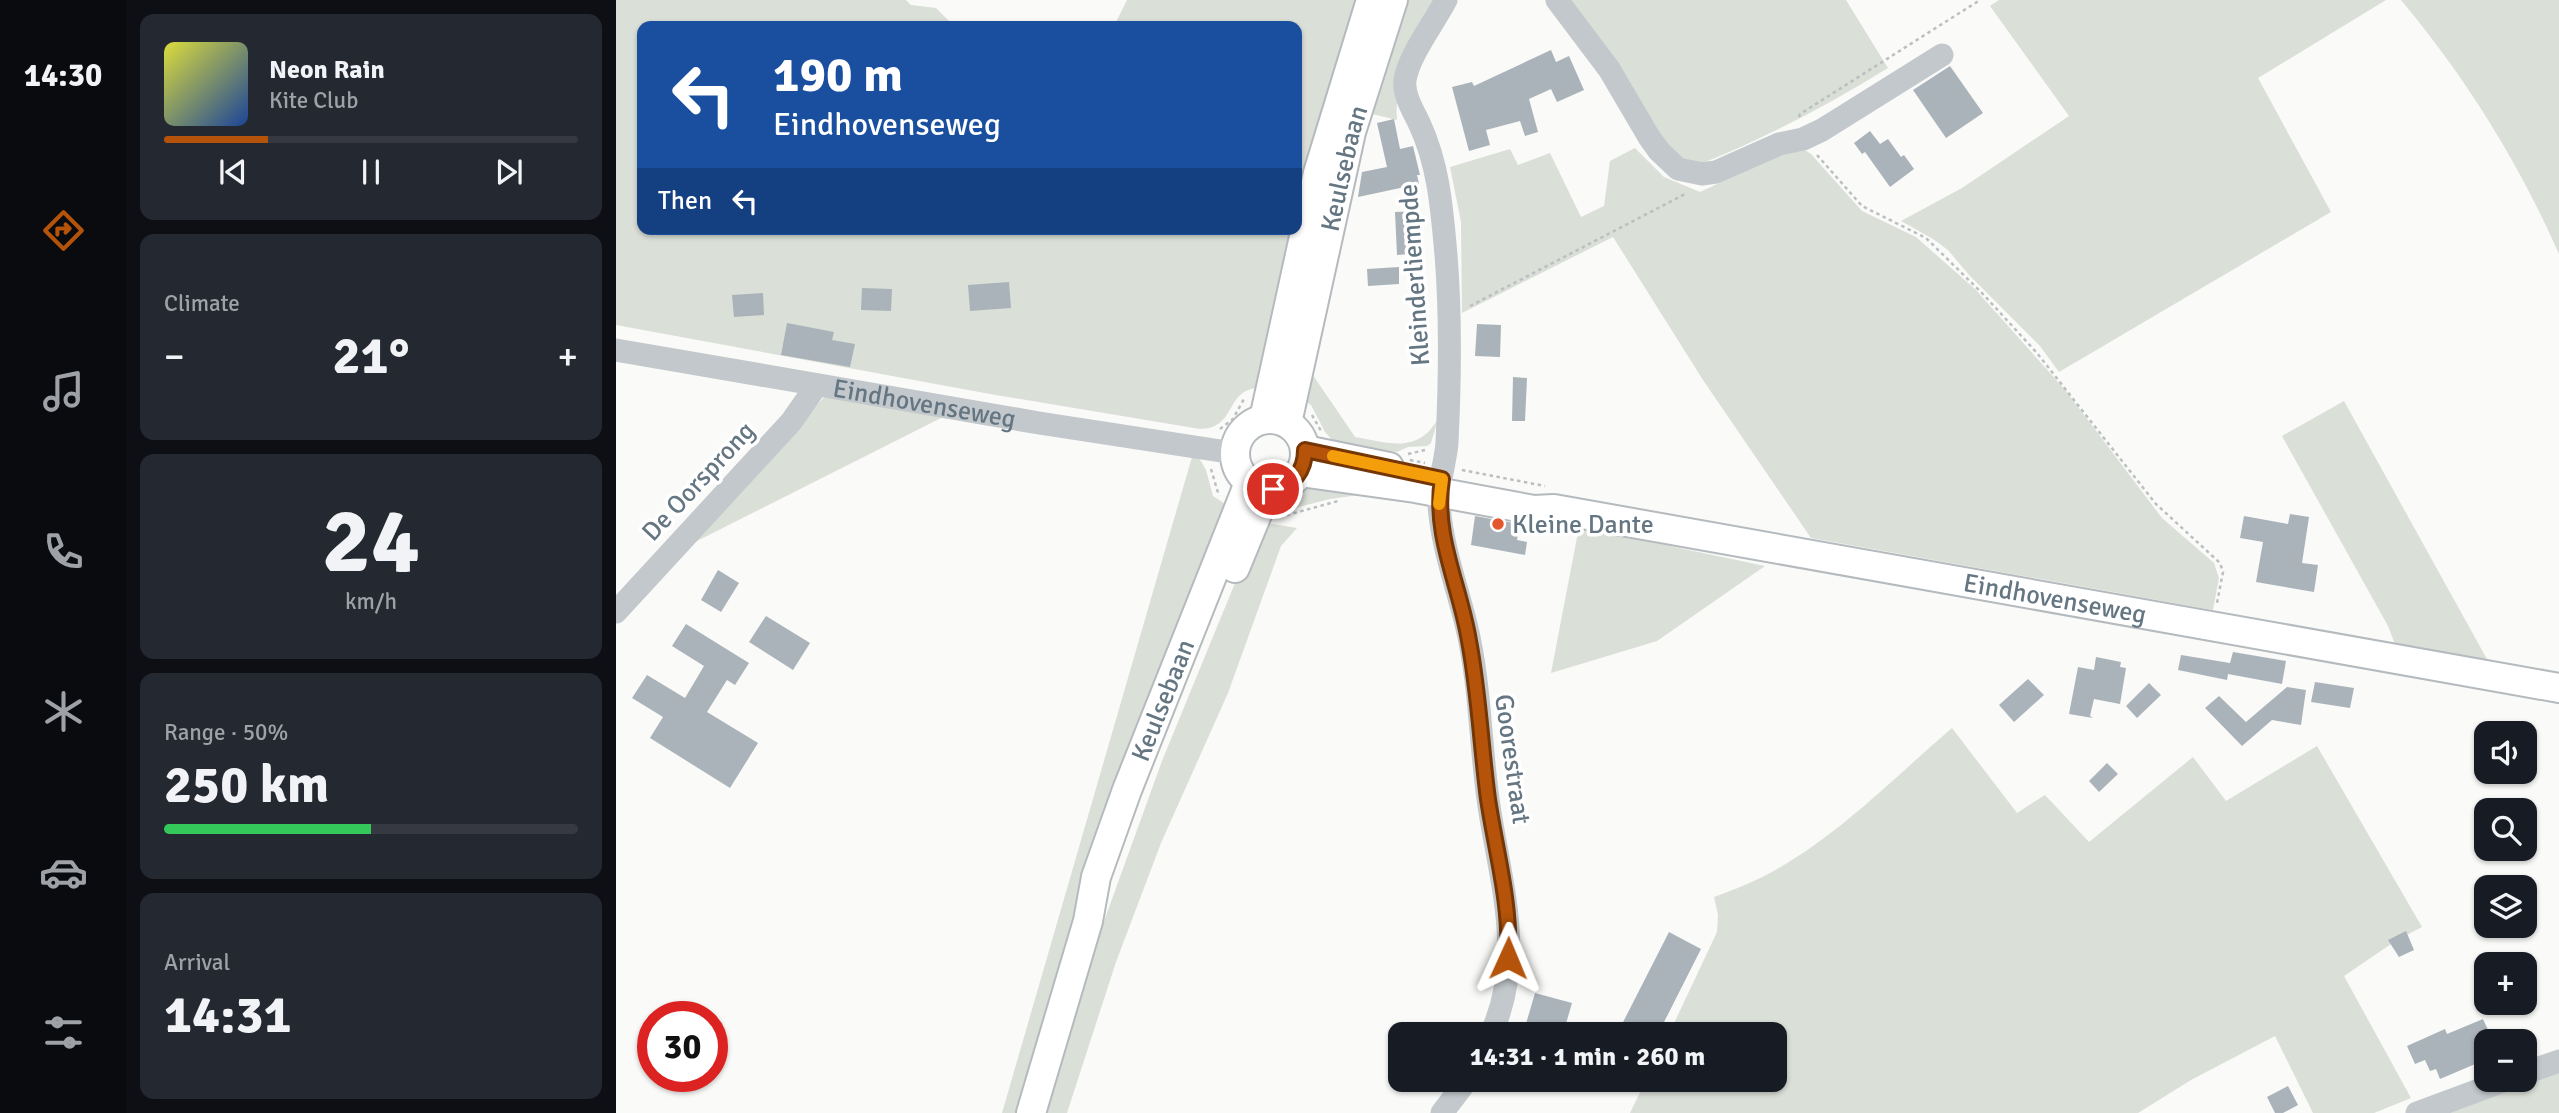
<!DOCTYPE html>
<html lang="en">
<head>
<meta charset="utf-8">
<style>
	body { margin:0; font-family:Signika,sans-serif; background:#242831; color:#f1f3f6; height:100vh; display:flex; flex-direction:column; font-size:26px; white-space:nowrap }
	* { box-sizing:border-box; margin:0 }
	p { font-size:23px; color:#9ea1a6 }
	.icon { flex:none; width:38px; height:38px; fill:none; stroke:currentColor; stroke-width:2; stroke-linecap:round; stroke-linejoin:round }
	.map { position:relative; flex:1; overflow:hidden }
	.panel { display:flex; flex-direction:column; gap:14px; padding:14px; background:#0d0f14; width:490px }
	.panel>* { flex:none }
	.hud { position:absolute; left:21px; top:21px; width:665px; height:214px; border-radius:14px; box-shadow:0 2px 5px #0004; background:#1a4fa0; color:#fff; overflow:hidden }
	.controls { position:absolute; left:1858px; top:721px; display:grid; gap:14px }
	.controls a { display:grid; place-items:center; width:63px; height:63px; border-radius:14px; background:#171b24; box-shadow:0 2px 5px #0004; font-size:35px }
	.speed { position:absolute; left:21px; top:1001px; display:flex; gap:14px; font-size:35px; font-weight:700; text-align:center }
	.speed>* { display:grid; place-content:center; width:91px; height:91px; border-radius:50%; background:#171b24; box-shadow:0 2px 5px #0004; line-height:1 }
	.speed .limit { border:10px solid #d22; background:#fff; color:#111 }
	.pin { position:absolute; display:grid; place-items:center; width:60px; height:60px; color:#fff; margin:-30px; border:4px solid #fff; border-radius:50%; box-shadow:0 2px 7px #0007 }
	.me { position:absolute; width:77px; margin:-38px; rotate:1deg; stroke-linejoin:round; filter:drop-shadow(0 0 5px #0008) }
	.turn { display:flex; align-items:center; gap:24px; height:147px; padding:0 21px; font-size:32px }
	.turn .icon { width:91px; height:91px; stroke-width:2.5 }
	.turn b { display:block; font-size:49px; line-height:60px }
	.then { display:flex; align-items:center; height:66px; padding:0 21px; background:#0003; gap:14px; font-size:26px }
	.big { font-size:52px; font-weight:700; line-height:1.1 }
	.panel .tile { flex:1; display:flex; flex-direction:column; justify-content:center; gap:10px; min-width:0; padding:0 24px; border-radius:14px; background:#242831 }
	.panel .dial { align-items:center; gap:0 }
	.dial b { font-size:91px; line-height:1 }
	.song { display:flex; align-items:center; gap:21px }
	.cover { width:84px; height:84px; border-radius:10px; background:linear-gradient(135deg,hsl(60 70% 55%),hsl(220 70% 35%)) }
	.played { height:7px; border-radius:4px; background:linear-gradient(90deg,#b45309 25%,#363941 25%) }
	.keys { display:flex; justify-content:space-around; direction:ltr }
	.heat { display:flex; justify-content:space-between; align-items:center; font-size:38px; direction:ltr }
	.charge { height:10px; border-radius:5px; background:linear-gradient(90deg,#34c759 50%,#363941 0) }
	.trip { position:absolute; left:772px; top:1022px; width:399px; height:70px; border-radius:14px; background:#171b24; box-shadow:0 2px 5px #0004; font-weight:700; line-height:70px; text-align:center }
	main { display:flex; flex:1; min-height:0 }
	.dock { display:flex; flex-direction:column; width:126px; justify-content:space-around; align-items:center; background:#090b0e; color:#9ea1a6 }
	.dock .icon { width:49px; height:49px }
	.dock .on { color:#b45309 }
	.dock b { font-size:32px; color:#f1f3f6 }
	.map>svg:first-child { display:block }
</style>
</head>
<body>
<main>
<nav class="dock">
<b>14:30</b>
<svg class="icon on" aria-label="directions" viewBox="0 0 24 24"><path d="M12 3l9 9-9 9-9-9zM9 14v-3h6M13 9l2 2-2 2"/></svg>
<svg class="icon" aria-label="music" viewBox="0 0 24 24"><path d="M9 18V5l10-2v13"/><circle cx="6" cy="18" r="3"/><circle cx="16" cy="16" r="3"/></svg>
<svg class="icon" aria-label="phone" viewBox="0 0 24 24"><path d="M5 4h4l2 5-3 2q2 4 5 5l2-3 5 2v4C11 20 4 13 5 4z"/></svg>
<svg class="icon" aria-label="climate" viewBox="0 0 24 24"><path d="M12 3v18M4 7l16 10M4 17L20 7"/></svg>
<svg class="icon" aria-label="car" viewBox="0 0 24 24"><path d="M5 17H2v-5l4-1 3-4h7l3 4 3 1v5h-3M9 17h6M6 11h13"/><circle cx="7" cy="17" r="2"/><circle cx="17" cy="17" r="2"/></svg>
<svg class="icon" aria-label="filters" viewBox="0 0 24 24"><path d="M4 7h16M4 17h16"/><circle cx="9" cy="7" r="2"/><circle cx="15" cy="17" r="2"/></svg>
</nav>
<section class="panel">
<div class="tile">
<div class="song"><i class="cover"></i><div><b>Neon Rain</b><p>Kite Club</p></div></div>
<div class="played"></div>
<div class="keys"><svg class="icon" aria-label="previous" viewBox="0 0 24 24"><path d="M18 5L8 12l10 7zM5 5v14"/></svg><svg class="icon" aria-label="pause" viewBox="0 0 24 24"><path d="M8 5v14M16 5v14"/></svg><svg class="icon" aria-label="next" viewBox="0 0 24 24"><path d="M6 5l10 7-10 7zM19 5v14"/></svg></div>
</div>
<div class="tile"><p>Climate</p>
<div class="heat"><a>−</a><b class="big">21°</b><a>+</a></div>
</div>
<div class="tile dial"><b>24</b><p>km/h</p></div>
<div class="tile"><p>Range · 50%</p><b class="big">250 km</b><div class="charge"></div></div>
<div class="tile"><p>Arrival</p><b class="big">14:31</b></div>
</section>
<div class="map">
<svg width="1943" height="1113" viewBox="0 0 1943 1113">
	<rect width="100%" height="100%" fill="#fafaf8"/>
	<g fill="#dadfd7">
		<path d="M0,0H290L295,5L320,8L338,26H26V229H681V26H498L511,0H748L649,388C607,385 623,429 584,429L374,394L0,325Z"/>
		<path d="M783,0H824C806,34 777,80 781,120L748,112Z"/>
		<path d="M949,0H1230L1272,68C1211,106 1147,139 1080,166L1060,158Z"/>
		<path d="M1383,0H1770L1642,78L1715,212L1443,372L1424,346L1353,275L1332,250L1317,239L1285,221L1346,188L1453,116L1374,6Z"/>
		<path d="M1785,0H1943V254C1902,161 1850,78 1785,0Z"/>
		<path d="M1183,146L1195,154L1246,211L1300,237L1359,289L1402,337L1450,391L1546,518L1598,563L1603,578L1597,610L1195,538L1087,380L997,237L846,313L845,222L834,167L894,149L902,165L934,153L965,217L988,206L994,161L1019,148L1048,177L1084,192Z"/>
		<path d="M688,362L739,437C774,443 801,454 822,419L815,443L811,446L792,447L781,452L718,442L709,432L695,405L687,399Z"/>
		<path d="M211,394L331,415L71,546Z"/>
		<path d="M1728,401L1872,661L1779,644L1772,626L1666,436Z"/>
		<path d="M576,457L583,458L590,470L597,496L614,507L405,1113H386Z"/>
		<path d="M687,486L765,492L714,499L655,514L659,503Z"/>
		<path d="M644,522L681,528L665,546L612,693L545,843L500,962L451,1113H430L475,957L546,761Z"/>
		<path d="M963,527L1149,566L1041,641L935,673Z"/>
		<path d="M1336,728L1401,813L1429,795L1473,842L1577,757L1610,801L1701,746L1806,927L1781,940L1728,976L1795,1098L1758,1113H1697L1659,1036L1575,1080L1522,1113H1014L1030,1080H1158V1034H1053L1101,932L1102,915L1098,897C1120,889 1143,880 1163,868C1227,831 1280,776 1336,728Z"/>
		<path d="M1943,1070V1113H1826Z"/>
	</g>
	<g fill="#aab3b9">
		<path d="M935,50L940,62L953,56L968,90L941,102L935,89L913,99L922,132L909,136L904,121L870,130L874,145L853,151L836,87L856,82L858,86Z"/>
		<path d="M1334,66L1367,113L1330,138L1297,90Z"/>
		<path d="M778,119L784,149L797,146L804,175H801L803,184L742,197L746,172L771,167L761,123Z"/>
		<path d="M1254,131L1264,144L1272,139L1285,157L1288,155L1298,169L1274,187L1249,152L1246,154L1238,143Z"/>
		<path d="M804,211L806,253L781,255L779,212Z"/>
		<path d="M783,267V284L752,286L751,269Z"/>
		<path d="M393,282L395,308L354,311L352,285Z"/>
		<path d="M246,288L276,289L275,311L245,310Z"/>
		<path d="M147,293L148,315L118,317L116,295Z"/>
		<path d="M171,323L218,332L216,340L239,344L234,367L165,355Z"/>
		<path d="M861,324L885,325L884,357L859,356Z"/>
		<path d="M897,377L911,378L909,421H896Z"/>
		<path d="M1674,514L1693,517L1686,563L1702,565L1698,592L1640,582L1647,542L1624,538L1628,516L1672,524Z"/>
		<path d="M859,516L903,524L901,540L911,542L909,555L855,545Z"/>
		<path d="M102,570L123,583L105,612L85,600Z"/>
		<path d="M150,616L194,643L177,670L133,642Z"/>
		<path d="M70,624L133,663L119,685L111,680L91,712L142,743L114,788L34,738L47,717L16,698L31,675L69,698L88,666L56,646Z"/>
		<path d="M1617,652L1670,661L1666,684L1612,674L1611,680L1562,670L1565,655L1614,663Z"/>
		<path d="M1480,657L1505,662L1504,667L1510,668L1504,704L1478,699L1474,716L1477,718L1453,714L1462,667L1478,670Z"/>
		<path d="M1412,679L1428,695L1398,722L1383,705Z"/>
		<path d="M1699,682L1738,688L1734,708L1695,702Z"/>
		<path d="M1533,683L1545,695L1521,718L1510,706Z"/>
		<path d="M1671,687L1690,690L1685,725L1656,720L1626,746L1589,708L1603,696L1630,722Z"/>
		<path d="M1491,763L1502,774L1483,792L1473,781Z"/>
		<path d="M1790,931L1798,950L1783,957L1772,940Z"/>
		<path d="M1053,932L1085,949L1042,1034H1001Z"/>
		<path d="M919,993L956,1003L947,1034H907Z"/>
		<path d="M1867,1019L1877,1041H1871V1059L1824,1079L1820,1069L1814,1071L1809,1060L1799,1064L1791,1046L1829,1029L1831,1034Z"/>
		<path d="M1672,1086L1682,1105L1667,1113H1659L1651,1097Z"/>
	</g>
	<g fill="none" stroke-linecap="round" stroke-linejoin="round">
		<g stroke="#b5babe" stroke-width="32">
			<g id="major">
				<circle cx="654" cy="454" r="35"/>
				<path d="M648,419L702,173L755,0"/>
				<path id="s2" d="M671,423L735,132L777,0"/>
				<path d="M689,450L773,467"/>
				<path id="s3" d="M684,472L799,488L918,510L938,509L1943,688"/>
				<path d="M619,568L651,490"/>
				<path id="s4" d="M415,1113L472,921L480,877L511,790L633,483"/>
			</g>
		</g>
		<g stroke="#bbbfc2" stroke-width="2.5" stroke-dasharray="3.5 3.5" stroke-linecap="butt">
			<path d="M1183,117L1184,114L1364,0"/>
			<path d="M1201,155L1246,206L1310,238L1366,293L1421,353L1540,504L1604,563L1607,572L1601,603"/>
			<path d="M854,306L1071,193"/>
			<path d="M696,415L705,431"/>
			<path d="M604,429L617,419L629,397"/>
			<path d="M792,454L809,450"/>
			<path d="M794,460L809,463"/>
			<path d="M595,469L603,496"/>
			<path d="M846,470L929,486"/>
			<path d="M664,517L722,501"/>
		</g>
		<g stroke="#c3c8cc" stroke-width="23">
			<path d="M830,0C818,23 793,55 789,80C787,95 798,112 804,125C823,166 826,211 830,255C835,316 834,380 831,442C830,462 821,484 823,505C826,546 840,584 850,624C864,681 864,741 872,799C883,879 911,955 875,1034"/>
			<path d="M941,0L993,69L1033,137L1043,151L1062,169L1086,174L1100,172L1163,144L1187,139L1206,130L1326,55"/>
			<path id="s1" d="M0,350L423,423L618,453"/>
			<path d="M0,612L175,422L201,385"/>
			<path d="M1909,1073L1943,1061"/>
			<path d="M826,1113L851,1080"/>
			<path d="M1801,1113L1890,1080"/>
		</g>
		<use href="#major" stroke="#fff" stroke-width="28"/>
	</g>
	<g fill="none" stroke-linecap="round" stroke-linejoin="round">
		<g stroke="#753606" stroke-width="18">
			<path id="route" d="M657,489C677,486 689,471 689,450L826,479C817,536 844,585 853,641C863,693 865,747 872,799C880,853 895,903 892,958"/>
		</g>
		<use href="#route" stroke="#b45309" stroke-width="12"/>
		<path stroke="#f59e0b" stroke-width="12" d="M717,456L826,479L823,504"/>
	</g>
	<circle fill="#e4572e" stroke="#fff" stroke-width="2.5" cx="882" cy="524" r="7"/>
	<g text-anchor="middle" stroke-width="7" stroke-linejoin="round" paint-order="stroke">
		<g font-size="26" fill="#657683" stroke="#fff">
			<text dy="9" stroke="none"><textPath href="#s2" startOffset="261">Keulsebaan</textPath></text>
			<text transform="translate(798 275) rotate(-94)" y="9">Kleinderliempde</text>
			<text dy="9" stroke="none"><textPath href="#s1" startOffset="313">Eindhovenseweg</textPath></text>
			<text transform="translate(82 481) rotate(-47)" y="9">De Oorsprong</text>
			<text dy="9" stroke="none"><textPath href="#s3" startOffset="766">Eindhovenseweg</textPath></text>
			<text dy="9" stroke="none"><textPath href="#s4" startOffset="434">Keulsebaan</textPath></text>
			<text transform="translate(897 759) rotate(82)" y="9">Goorestraat</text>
		</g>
		<g font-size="26" fill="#657683" stroke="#fff" text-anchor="start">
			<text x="896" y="533">Kleine Dante</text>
		</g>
	</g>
</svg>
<div class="controls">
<a><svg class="icon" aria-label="sound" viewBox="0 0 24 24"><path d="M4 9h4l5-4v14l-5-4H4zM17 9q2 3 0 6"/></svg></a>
<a><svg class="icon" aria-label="search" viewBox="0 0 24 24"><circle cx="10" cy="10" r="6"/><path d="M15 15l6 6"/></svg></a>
<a><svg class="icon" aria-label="layers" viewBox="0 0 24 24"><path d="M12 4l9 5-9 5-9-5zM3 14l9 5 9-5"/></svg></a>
<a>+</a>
<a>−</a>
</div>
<div class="speed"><div class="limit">30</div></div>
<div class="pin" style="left:657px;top:489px;background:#d93025"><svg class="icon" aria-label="arrive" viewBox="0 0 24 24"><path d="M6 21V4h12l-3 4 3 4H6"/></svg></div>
<svg class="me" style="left:892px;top:958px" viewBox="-20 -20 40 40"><path d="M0-17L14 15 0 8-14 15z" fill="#b45309" stroke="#fff" stroke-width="4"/></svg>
<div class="trip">14:31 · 1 min · 260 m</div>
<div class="hud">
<div class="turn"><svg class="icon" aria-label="left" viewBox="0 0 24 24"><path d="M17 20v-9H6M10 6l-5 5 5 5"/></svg><div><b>190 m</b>Eindhovenseweg</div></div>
<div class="then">Then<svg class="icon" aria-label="left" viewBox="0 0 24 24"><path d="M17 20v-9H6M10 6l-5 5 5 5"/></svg></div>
</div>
</div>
</main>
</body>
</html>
